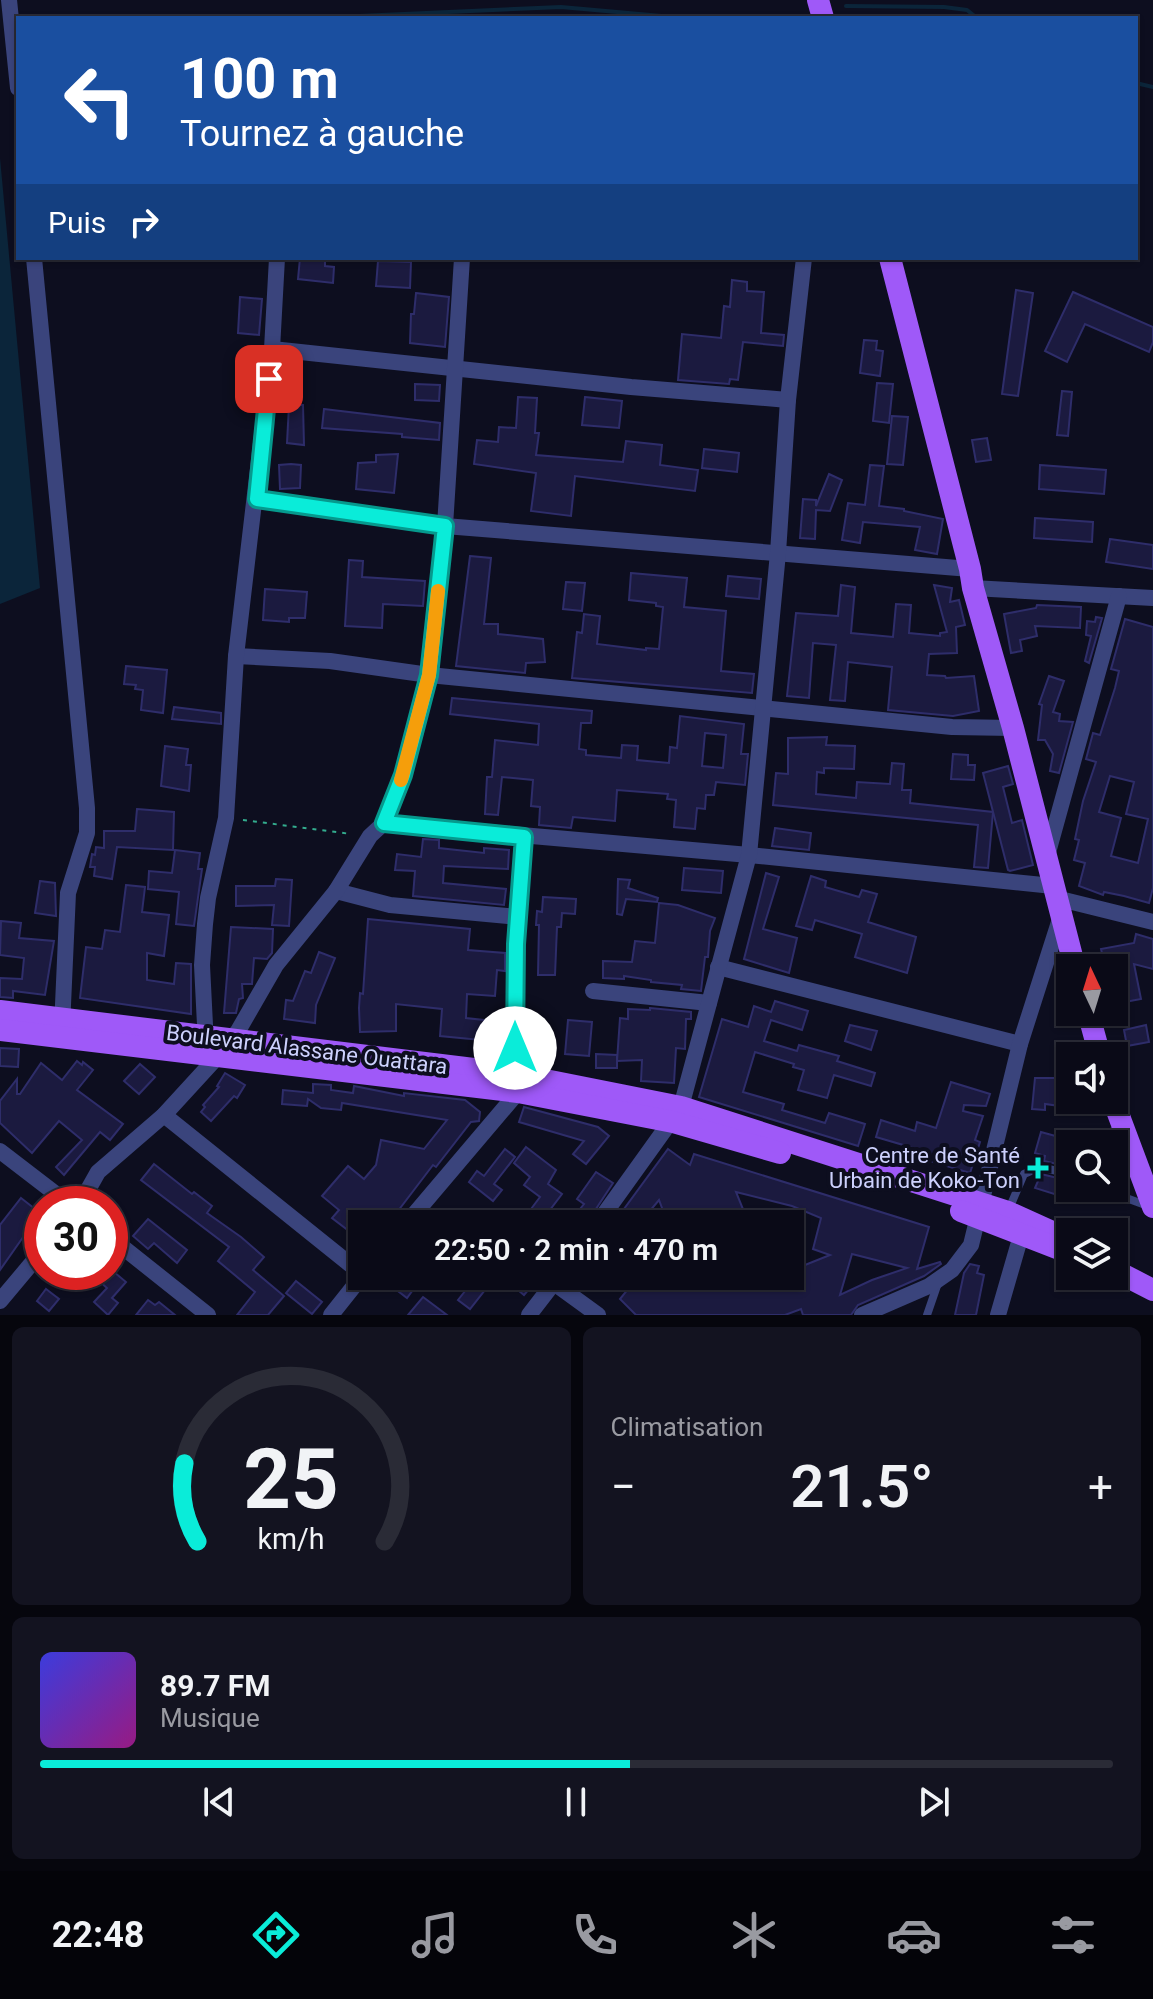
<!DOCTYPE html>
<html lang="fr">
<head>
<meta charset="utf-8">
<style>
	body { margin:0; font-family:Roboto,sans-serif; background:#131320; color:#f1f3f6; height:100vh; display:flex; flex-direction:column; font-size:30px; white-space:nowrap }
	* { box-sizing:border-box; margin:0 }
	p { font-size:26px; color:#999aa1 }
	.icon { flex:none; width:44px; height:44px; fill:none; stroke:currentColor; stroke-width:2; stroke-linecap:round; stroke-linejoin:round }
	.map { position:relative; height:1315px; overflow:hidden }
	.sheet { display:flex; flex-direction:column; gap:12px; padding:12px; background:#06060d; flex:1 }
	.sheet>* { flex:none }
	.guide { position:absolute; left:16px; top:16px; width:1122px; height:244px; border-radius:0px; box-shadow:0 2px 6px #0004,0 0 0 2px #2a2b36; background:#1a4fa0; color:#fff; overflow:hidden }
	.needle { width:52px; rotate:356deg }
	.buttons { position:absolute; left:1056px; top:954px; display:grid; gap:16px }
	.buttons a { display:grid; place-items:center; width:72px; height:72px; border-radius:0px; background:#0a0a17; box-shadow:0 2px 6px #0004,0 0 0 2px #2a2b36; font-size:40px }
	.speed { position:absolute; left:24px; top:1186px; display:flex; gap:16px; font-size:40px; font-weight:700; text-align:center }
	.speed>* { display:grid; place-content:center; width:104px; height:104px; border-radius:50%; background:#0a0a17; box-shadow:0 2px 6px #0004,0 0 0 2px #2a2b36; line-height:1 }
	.speed .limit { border:12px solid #d22; background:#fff; color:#111 }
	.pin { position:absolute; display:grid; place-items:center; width:68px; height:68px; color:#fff; margin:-34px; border-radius:16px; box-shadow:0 4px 12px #0006 }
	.me { position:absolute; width:88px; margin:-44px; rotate:0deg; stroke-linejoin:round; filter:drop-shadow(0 0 6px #0008) }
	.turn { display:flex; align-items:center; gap:28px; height:168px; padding:0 32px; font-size:36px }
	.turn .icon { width:104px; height:104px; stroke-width:2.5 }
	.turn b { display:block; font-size:56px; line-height:68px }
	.then { display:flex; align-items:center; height:76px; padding:0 32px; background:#0003; gap:16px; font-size:30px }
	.big { font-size:60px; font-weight:600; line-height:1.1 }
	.sheet .card { flex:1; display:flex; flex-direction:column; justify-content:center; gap:12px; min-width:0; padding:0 28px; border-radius:12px; background:#131320 }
	.sheet .dial { align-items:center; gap:0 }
	.dial svg { height:208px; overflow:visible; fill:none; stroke:#2a2b36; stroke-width:7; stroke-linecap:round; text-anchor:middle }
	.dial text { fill:#f1f3f6; stroke:none }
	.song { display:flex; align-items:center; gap:24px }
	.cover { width:96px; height:96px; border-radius:12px; background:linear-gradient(135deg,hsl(240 70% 55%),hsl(310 70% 35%)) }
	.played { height:8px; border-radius:4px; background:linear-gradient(90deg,#0aecd9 55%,#2a2b36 55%) }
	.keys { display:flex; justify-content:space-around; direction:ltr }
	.heat { display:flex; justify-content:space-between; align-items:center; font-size:44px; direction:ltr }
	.sheet .tiles { flex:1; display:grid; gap:12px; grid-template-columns:1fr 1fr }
	.card:last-child { grid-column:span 2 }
	.trip { position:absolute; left:348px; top:1210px; width:456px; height:80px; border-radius:0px; background:#0a0a17; box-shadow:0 2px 6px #0004,0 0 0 2px #2a2b36; font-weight:600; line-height:80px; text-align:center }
	.menu { display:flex; height:128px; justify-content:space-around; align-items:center; background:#040409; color:#999aa1 }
	.menu .icon { width:56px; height:56px }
	.menu .current { color:#0aecd9 }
	.menu b { font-size:36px; color:#f1f3f6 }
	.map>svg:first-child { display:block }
</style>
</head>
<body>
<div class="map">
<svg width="1153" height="1315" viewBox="0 0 1153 1315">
	<rect width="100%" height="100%" fill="#0d0e1f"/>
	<path fill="#0b253a" d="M0,158L40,588L0,604Z"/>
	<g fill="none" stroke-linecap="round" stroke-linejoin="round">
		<g stroke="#0b253a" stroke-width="4">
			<path d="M846,6L944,7L967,10L977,18"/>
			<path d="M314,18L561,7L684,18"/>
			<path d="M794,18L801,16"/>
			<path d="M1136,83L1153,87"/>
		</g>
	</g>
	<g fill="#1b1a3f" stroke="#2e2d6a" stroke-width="2" fill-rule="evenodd">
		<path d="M300,258H325V266L334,267L333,283L298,279Z"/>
		<path d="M378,261L411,262L410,288L376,286Z"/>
		<path d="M732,280L747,282V291L764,292L761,333L784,335L783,346L743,342L738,380L730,379L729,384L678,380L682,334L721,338L724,306L730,307Z"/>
		<path d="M1016,290L1033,293L1018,396L1002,394Z"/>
		<path d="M1073,292L1153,327V342L1149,352L1085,324L1067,362L1045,351Z"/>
		<path d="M416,293L449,297L445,347L410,343L411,314H414Z"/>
		<path d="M240,297L262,299L259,335L238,333Z"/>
		<path d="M864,340L877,341L876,350L883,351L880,376L860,373Z"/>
		<path d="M877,383L893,384L889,423L873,421Z"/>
		<path d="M415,384L440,385L439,401L415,400Z"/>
		<path d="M1062,391L1072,392L1068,436L1057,435Z"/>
		<path d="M518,397L537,398L535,433H539L536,455L623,462L626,441L662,445L660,465L698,470L695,491L575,476L571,516L531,511L536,473L474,464L477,440L498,442L499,427L516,428Z"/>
		<path d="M585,397L622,401L619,428L582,425Z"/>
		<path d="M289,405H303L304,445L287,443Z"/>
		<path d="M324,409L440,423L439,440L402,437V434L322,428Z"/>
		<path d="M892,416L908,417L903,465L887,464Z"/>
		<path d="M987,438L991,460L976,462L972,440Z"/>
		<path d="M704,449L739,453L737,472L702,468Z"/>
		<path d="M398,454L394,493L356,489L358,463L376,462V455Z"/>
		<path d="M291,464L301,465L300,488L280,489L279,465Z"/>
		<path d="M870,465L884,466L879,506L904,509V511L943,519L937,554L915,550L920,527L863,522L860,543L842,540L848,503L865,505Z"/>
		<path d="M1040,465L1106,470L1104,494L1039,489Z"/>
		<path d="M829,474L842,480L830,511L816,510L815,539L800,538L803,499L816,500V506Z"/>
		<path d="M1035,518L1093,522L1092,542L1034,538Z"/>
		<path d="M1110,539L1153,545V569L1106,562Z"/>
		<path d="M470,556L491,558L484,624H498V634L543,639L545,662L526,663L525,673L456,666Z"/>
		<path d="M349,560L363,561L362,577L425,581L423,606L383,604L382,628L345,626Z"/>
		<path d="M631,573L687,578L684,607L726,611L721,671L754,674L752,693L572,678L577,632L582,633L584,614L600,616L597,644L646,650V648L659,649L663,607L656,606V603L629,600Z"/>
		<path d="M728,576L761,579L759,599L726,596Z"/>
		<path d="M566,582L585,583L582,611L563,609Z"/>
		<path d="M841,585L855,587L851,633L893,637L896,604L911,605L909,633L940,636V633L947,632L934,585L952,588L950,602L959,600L965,625L956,627L957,653L929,654L927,675L945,676L946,678L974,676L979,711L953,716L888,710L892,667L848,662L845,701L830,700L836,645L813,643L809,698L787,696L796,613L838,616Z"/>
		<path d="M265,589L307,592L305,618H289V622L263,620Z"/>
		<path d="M1037,605L1081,607L1080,628L1035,626L1037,636L1020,640L1022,651L1011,653L1004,614L1036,608Z"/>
		<path d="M1096,617L1102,618L1089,663L1085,661L1091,636L1086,635L1087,621L1095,622Z"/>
		<path d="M1125,619L1153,627V888L1149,903L1124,896L1104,892L1103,895L1079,886L1085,863L1074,860L1079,840L1075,839L1083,801L1096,762L1086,759L1093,733L1100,735L1115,688L1119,671L1111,669ZM1110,776L1134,782L1126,814L1148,819L1138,863L1111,856L1121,818L1099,812Z"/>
		<path d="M126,666L167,670L163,713L141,710L143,690L135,689L136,685L124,684Z"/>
		<path d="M1049,676L1064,681L1053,712L1060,714L1059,721L1073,722L1059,773L1050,771L1053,754L1045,740H1038L1042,705L1039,704Z"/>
		<path d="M452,698L592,711L591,723H581L579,749L586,750V755L621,758L622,745L638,746L637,760L669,763L670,747L677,748L680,716L744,724L741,754H748L745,785L716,782L714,795H706L705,809L697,808L695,829L674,827L676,800L667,799L668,794L617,790L615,821L573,817L571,828L539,825L540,807L531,806L533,780L502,777L498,815L485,814L487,777H492L495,740L538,745L539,724L450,714ZM705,733L726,735L723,768L702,766Z"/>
		<path d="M174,707L221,713V724L172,719Z"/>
		<path d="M827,737L826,745L855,746L854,769L824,768V773L817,772L816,794L856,798L857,782L890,784L892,763L904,764L902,790H911L910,803L993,812L988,868L974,867L978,825L773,805L776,773L788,774V738Z"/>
		<path d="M165,746L188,749L186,765H191L189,791L161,786Z"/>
		<path d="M953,754L968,755V765H975L974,780L951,779Z"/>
		<path d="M1008,766L1013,784L1003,787L1012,823L1022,820L1033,865L1010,871L1008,870L983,773Z"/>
		<path d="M137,809L174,812L173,850L117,847L112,879L94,876L95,867H90L92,854L95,855L96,847L104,848V831H135Z"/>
		<path d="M775,828L811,833L809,850L772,846Z"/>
		<path d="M423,839L439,840V848L484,853V848L509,850L508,869L444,866L443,883L506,889L504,905L413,896L415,871L395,870L397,854L421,857Z"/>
		<path d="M175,850L200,853L198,869H202L194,926L176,924L179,892L148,889L149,871L172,873Z"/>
		<path d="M684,868L723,871L721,893L682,890Z"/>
		<path d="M766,873L779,877L763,929L797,938L789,973L744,959Z"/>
		<path d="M811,876L826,881L825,887L859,897L862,890L877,894L868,922L916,937L907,973L855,957L862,934L815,920L812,930L796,926Z"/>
		<path d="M276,879L292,880L289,926L272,925L274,905L236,906V886H275Z"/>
		<path d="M618,879L630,880L628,888L658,898L657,902L626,899L622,915L617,914Z"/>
		<path d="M40,881L55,883L56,916L35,913Z"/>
		<path d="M126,885L145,887L142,912L169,915L164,956L147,953V980L174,984L176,963L191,964V1014L80,998L86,947L102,949L105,930L120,932Z"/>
		<path d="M543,897L576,899L575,914L562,913L561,927H557L555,975H538L539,925H536L537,911L542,912Z"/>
		<path d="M659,903L678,905L715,918L710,931L708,957H705L701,991L681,989L682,985L651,982V980L624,976V979L603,978V961L632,962L635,941L655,943Z"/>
		<path d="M368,919L470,929L468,950L505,953V971L497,970L495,996L467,994L466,1018L493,1021L491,1041L440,1036L442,1009L396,1004V1031L360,1032L359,1008L360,993L363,994Z"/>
		<path d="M1,921L21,923L19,938L54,941L45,995L13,991V998L0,997V978L22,979L24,958L0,955Z"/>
		<path d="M231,927L273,929L272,953L267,959L254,958L252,984H242L243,998L239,999L236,1013H224Z"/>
		<path d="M1136,934L1153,939V969L1134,964L1141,999L1114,1004V965L1105,966L1101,949L1134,943Z"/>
		<path d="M319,952L335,958L316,1005L315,1023L284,1019L286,1000L293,1001L305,971L311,973Z"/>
		<path d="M775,1001L808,1011L802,1030L771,1020L764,1041L797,1051L799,1045L839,1056L837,1061L875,1073L871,1086L834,1075L827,1098L798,1090L804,1070L793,1067L794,1064L755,1052L743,1092L784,1104L782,1110L825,1123L829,1113L865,1124L858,1146L699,1097L722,1019L748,1027L754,1006L771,1012Z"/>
		<path d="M650,1008L691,1012V1019H686L685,1049L676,1048L674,1083L641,1081L642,1060L617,1061L620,1018L628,1019V1009L650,1010Z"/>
		<path d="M568,1020L592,1022L589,1056L565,1054Z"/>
		<path d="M850,1025L877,1031L871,1050L845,1041Z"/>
		<path d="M1146,1025L1149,1042L1127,1046L1124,1030Z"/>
		<path d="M0,1048L19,1049L18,1067L0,1066Z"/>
		<path d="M596,1054L617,1055V1068H596Z"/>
		<path d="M77,1061L82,1065L83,1062L93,1070L77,1090L123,1124L110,1140L100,1132L64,1175L56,1167L82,1140L59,1121L32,1153L0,1123V1101L17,1079V1094H20L41,1063L62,1080Z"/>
		<path d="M140,1064L155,1077L139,1094L124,1081Z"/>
		<path d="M225,1073L245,1085L237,1098L234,1096L211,1121L201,1112L205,1107L203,1105L219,1087L217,1086Z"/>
		<path d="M1035,1078H1070L1067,1107L1045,1104V1110L1032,1109Z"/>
		<path d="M951,1082L990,1094L986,1106L964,1105L963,1111L983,1116L975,1140L980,1142L970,1173L907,1154L910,1147L876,1137L881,1120L915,1131L917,1122L936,1128Z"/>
		<path d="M313,1084L331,1085V1090L353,1093L354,1086L404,1096V1093L465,1100L480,1112L479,1121L471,1122L436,1167L433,1165L388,1224H362V1241L332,1218L339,1210L322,1196L348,1166L364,1179L376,1165L381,1140L424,1149L447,1120L342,1103L341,1110L321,1108L308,1099L307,1106L282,1104L283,1090L313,1093Z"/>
		<path d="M524,1107L598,1127L609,1136L586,1164L573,1154L584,1141L519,1122Z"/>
		<path d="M1041,1132L1070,1140V1167L1044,1161L1045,1156L1035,1153Z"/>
		<path d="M526,1147L556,1170L548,1184L562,1194L540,1223L528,1213L540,1197L524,1185L530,1177L514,1163Z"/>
		<path d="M505,1149L515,1157L494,1184L502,1190L493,1201L469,1182L477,1171L484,1176Z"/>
		<path d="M668,1149L690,1165L694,1154L929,1227L917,1269L940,1262L941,1264L924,1276L858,1305L851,1315H803L801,1309L785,1315H636L620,1299L629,1288L614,1276H649L656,1281L659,1276H712L717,1284L741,1276H790V1271L830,1255L813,1249L821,1218L792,1206L736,1192L749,1224H668L659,1200L639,1224H613ZM852,1254L907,1268L872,1280L840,1295Z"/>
		<path d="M154,1164L192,1194L194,1192L212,1206L207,1213L241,1237L264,1257L253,1270L284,1296L268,1315H237L255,1292L218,1261L229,1247L141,1180Z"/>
		<path d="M596,1172L613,1183L586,1224H568L584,1204L577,1199Z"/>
		<path d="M1041,1174L1070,1181L1067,1198L1035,1188Z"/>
		<path d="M21,1198L40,1213L0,1270V1225Z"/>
		<path d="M148,1219L187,1250L177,1263L154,1243L148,1249L133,1236Z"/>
		<path d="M970,1264L979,1266L977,1273L984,1275L976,1315H955L964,1273Z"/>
		<path d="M89,1272H114L126,1282L112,1298L118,1303L108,1315L94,1302L107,1288Z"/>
		<path d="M403,1276H423L407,1298L394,1288Z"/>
		<path d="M477,1276H496L470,1309L458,1300Z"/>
		<path d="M501,1276H540L524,1295Z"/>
		<path d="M296,1281L322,1302L312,1314L286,1293Z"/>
		<path d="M46,1289L59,1299L49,1311L37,1301Z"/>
		<path d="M423,1297L447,1315H408Z"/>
		<path d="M148,1300L155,1305L159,1302L175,1315H136Z"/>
	</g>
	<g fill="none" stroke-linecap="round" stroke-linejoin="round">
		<path stroke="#33ac8e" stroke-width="2" stroke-dasharray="4 6" stroke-linecap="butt" d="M243,820L351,834"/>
		<g stroke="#3a447c" stroke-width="8">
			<path d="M1093,1144L1097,1139L1123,1126"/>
			<path d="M1099,1188L1148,1206"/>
			<path d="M1009,1209L1024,1174L1040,1167L1070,1174"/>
			<path d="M927,1315L938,1283"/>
		</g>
		<g stroke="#3a447c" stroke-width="16">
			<path d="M9,0L18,88"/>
			<path d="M34,258L87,808V833L68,893L62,1027"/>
			<path d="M272,349L631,387L788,400"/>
			<path d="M257,499L445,526L970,569"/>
			<path d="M973,588L1153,598"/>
			<path d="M236,656L330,661L429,675L952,727L1013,728"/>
			<path d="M384,823L749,855L1053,886"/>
			<path d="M1047,856L1119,596"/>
			<path d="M336,891L390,905L518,917"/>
			<path d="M1056,898L1153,922"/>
			<path d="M718,967L1020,1044"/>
			<path d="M593,991L709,1003"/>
			<path d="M206,1045L202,965L205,924L208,898L226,818L236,656L272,349L277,258"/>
			<path d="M164,1115L362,1274"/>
			<path d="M0,1151L69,1204"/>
			<path d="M80,1204L98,1172L164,1115L219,1055L238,1031L276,965L336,891L370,836L384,823L403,775L429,675L445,526L462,258"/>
			<path d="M406,1224L518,1092L515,1074L516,944L524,837"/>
			<path d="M597,1224L681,1107L749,855L778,553L788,400L804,258"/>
			<path d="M110,1237L208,1315"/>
			<path d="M554,1283L598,1315"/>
			<path d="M0,1301L42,1251"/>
			<path d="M331,1315L362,1276"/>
			<path d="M529,1315L559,1276"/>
			<path d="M862,1315L929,1286L952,1270L971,1245L1020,1044L1060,919"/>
			<path d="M998,1315L1024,1225"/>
		</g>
		<g stroke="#9f59f8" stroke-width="22">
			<path d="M818,0L823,18"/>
			<path d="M890,258L970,569L973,588L1013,728L1075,968"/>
			<path d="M0,1011L515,1074L681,1107L1008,1212L1070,1240"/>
			<path d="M1088,1012L1100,1056"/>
			<path d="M0,1030L518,1092L673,1122L780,1153"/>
			<path d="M1113,1100L1153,1207"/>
			<path d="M961,1211L1067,1252"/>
			<path d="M1114,1270L1153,1290"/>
		</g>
	</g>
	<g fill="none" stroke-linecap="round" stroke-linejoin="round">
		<g stroke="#06998d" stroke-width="20">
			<path id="route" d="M269,379L257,499L445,526L429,675L403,775L384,823L524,837L516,944L515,1048"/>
		</g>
		<use href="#route" stroke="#0aecd9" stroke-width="14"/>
		<path stroke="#f59e0b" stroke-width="14" d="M401,780L429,675L438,591"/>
	</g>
	<path fill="#0aecd9" stroke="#0d0e1f" stroke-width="3" d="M1034 1156h8v8h8v8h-8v8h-8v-8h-8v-8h8z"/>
	<g text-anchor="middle" stroke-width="8" stroke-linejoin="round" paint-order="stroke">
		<g font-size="22" fill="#cdd1fd" stroke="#0d0e1f">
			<text transform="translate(307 1049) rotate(7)" y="8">Boulevard Alassane Ouattara</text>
		</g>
		<g font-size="22" fill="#cdd1fd" stroke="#0d0e1f" text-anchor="end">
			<text x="1020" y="1163">Centre de Santé<tspan x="1020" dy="25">Urbain de Koko-Ton</tspan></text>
		</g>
	</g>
</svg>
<div class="buttons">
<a><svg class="needle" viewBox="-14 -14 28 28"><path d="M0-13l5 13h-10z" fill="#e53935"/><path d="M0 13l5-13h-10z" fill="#999aa1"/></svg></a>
<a><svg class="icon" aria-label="sound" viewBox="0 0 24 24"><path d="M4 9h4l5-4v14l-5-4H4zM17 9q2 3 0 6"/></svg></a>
<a><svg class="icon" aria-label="search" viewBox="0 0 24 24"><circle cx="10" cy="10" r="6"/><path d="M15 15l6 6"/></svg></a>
<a><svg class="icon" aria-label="layers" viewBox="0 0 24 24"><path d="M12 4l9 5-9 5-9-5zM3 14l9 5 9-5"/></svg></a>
</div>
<div class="speed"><div class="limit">30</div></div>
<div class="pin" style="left:269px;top:379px;background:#d93025"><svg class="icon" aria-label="arrive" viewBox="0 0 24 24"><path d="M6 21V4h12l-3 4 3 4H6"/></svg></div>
<svg class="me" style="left:515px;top:1048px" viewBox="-20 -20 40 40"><circle r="19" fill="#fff"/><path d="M0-13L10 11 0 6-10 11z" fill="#0aecd9"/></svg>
<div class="trip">22:50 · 2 min · 470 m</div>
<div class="guide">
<div class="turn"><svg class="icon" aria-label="left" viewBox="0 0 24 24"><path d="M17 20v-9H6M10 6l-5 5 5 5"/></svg><div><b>100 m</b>Tournez à gauche</div></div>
<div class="then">Puis<svg class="icon" aria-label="right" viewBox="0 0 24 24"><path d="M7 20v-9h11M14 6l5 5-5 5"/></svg></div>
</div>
</div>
<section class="sheet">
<div class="tiles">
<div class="card dial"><svg viewBox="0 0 100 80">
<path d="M14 69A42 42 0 1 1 86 69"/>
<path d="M14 69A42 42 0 0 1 9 39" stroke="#0aecd9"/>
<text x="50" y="56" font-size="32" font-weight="700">25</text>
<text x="50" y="72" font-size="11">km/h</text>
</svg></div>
<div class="card"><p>Climatisation</p>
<div class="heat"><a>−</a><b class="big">21.5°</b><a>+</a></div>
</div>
<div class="card">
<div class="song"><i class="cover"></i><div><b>89.7 FM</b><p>Musique</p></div></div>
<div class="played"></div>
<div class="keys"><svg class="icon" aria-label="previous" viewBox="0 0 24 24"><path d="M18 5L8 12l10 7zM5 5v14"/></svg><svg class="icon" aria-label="pause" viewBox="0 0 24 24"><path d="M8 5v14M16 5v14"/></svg><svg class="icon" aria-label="next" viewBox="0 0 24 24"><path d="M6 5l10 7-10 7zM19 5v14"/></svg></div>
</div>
</div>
</section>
<nav class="menu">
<b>22:48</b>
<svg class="icon current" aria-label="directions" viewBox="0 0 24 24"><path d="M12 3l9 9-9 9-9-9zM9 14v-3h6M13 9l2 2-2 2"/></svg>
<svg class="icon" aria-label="music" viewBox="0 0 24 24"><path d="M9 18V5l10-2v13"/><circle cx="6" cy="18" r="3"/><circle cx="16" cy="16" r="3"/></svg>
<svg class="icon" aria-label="phone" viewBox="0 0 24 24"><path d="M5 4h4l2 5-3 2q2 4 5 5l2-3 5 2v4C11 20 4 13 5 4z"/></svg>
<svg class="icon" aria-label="climate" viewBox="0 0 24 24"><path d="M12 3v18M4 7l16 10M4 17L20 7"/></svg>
<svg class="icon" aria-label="car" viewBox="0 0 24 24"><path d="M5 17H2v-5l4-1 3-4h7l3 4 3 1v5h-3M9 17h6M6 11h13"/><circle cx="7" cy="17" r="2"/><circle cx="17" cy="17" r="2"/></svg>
<svg class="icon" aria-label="filters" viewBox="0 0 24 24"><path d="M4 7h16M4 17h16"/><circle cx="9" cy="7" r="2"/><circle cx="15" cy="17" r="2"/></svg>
</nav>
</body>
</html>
